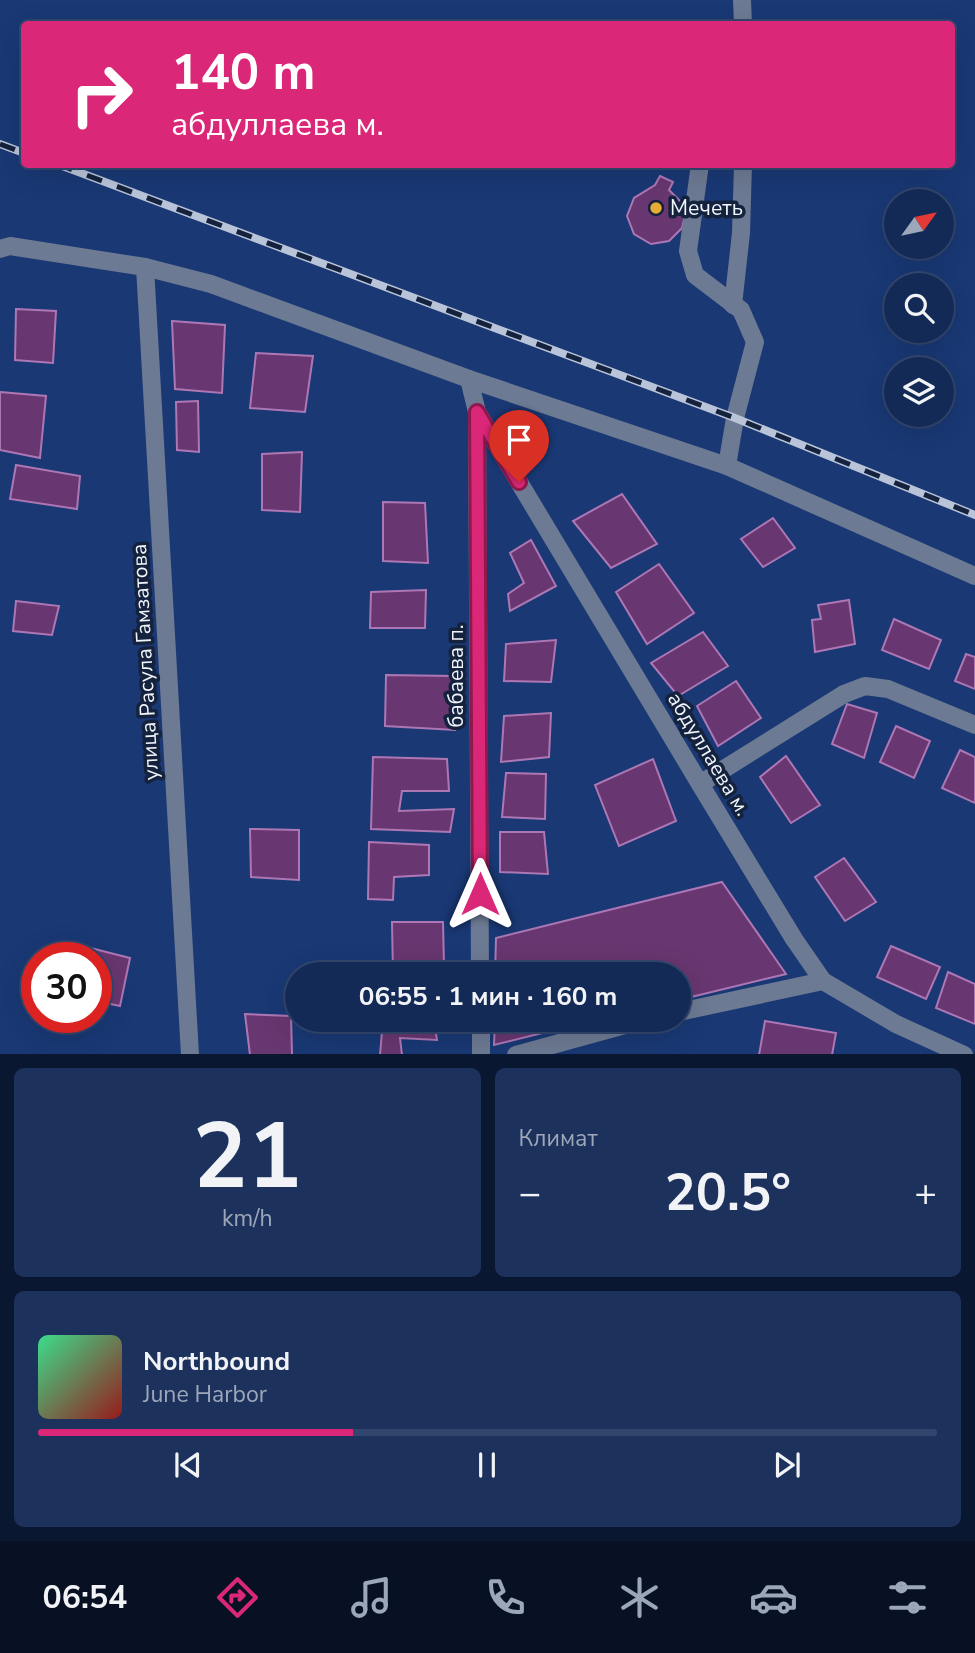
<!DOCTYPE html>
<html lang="ru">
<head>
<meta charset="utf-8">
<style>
	body { margin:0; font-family:"Nunito Sans",sans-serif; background:#1c325d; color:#f1f3f6; height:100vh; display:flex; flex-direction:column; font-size:26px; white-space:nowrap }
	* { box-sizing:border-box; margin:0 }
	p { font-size:23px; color:#9da7ba }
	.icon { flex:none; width:38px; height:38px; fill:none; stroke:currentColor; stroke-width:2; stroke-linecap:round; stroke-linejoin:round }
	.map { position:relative; height:1054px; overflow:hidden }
	.side { display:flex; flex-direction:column; gap:14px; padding:14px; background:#0a1730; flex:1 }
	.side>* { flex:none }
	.banner { position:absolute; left:21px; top:21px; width:934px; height:147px; border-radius:7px; box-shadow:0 7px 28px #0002,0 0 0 2px #32466d; background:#db2777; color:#fff; overflow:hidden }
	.needle { width:46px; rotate:57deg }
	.buttons { position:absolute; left:884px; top:189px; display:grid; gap:14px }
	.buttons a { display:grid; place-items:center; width:70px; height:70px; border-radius:50%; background:#132a57; box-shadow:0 7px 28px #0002,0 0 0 2px #32466d; font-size:35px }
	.speed { position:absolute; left:21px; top:942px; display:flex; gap:14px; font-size:35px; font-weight:700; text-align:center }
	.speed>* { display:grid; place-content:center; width:91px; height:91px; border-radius:50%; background:#132a57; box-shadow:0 7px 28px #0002,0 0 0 2px #32466d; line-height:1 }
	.speed .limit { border:10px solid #d22; background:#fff; color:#111 }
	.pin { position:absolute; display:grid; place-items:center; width:60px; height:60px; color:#fff; margin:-72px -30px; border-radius:50% 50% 50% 0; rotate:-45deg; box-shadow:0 0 7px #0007 }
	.pin .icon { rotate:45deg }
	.me { position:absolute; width:77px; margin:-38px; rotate:0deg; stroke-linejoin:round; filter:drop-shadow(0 0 5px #0008) }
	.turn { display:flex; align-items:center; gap:24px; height:147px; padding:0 35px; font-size:32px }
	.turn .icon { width:91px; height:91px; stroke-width:2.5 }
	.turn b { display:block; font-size:49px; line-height:60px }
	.big { font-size:52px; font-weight:700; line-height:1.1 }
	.side .tile { flex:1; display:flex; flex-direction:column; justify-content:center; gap:10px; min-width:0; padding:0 24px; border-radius:10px; background:#1c325d }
	.side .dial { align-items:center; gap:0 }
	.dial b { font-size:91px; line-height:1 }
	.song { display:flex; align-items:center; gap:21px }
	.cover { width:84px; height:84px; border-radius:10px; background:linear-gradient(135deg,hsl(150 70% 55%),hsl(0 70% 35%)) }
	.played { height:7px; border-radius:4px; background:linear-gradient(90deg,#db2777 35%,#32466d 35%) }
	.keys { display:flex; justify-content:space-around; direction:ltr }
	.heat { display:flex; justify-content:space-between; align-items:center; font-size:38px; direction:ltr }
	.side .tiles { flex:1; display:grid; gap:14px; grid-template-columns:1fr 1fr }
	.tile:last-child { grid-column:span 2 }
	.trip { position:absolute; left:285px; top:962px; width:406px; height:70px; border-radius:35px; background:#132a57; box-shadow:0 7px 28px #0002,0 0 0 2px #32466d; font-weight:700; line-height:70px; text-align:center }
	.tabs { display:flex; height:112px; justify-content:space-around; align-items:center; background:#081123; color:#9da7ba }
	.tabs .icon { width:49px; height:49px }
	.tabs .on { color:#db2777 }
	.tabs b { font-size:32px; color:#f1f3f6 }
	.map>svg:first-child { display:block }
</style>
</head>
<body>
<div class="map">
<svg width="975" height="1055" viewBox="0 0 975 1055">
	<rect width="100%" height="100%" fill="#193874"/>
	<g fill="#683670" stroke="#ad77b5" stroke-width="2">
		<path d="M660,176L673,182L669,190L681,202L684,220L682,228L669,241L651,244L634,234L627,216L634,198L655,185Z"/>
		<path d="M16,309L56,311L53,363L15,360Z"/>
		<path d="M172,321L225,325L222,393L175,389Z"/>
		<path d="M256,353L313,356L305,412L250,408Z"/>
		<path d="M0,392L46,396L40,458L0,450Z"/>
		<path d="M198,401L199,452L177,450L176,402Z"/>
		<path d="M302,452L300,512L262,510V454Z"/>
		<path d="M16,465L80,476L77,509L10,499Z"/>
		<path d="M622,494L657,544L611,568L573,521Z"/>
		<path d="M383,502L425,503L428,563L383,561Z"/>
		<path d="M773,518L795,548L763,567L741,539Z"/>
		<path d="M531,540L556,586L510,611L508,594L524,583L510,553Z"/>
		<path d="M659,564L694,613L647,644L616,592Z"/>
		<path d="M426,590L425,628H370L371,592Z"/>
		<path d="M849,600L855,644L815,652L812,620L821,619L818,605Z"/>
		<path d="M16,601L59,606L52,635L13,631Z"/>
		<path d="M894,619L941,640L929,669L882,650Z"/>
		<path d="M703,632L728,666L678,696L651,663Z"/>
		<path d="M556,640L551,682L504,681L506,644Z"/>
		<path d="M966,654L975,657V689L955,681Z"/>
		<path d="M386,675L453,676L455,730L385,726Z"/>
		<path d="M736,681L761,718L718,746L697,706Z"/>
		<path d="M847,704L877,713L864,758L832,744Z"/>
		<path d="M551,713L549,757L501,762L504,716Z"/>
		<path d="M896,726L930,741L914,778L880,762Z"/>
		<path d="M960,750L975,757V803L942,788Z"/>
		<path d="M786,756L820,805L791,823L760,777Z"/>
		<path d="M373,757L447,759L449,791H402L399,811L454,809L450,832L371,829Z"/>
		<path d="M653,759L676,821L619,846L595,785Z"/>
		<path d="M506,773L546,774L545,819L502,817Z"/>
		<path d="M250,829L299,830V880L251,877Z"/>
		<path d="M500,832H544L548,874L500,872Z"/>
		<path d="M369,842L429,845V875L394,877L393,900L368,899Z"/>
		<path d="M844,858L876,902L845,921L815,877Z"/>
		<path d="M722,882L786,974L679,1000V975H495L496,938Z"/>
		<path d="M392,922H443L444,966L412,964L411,975H393Z"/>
		<path d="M71,943L130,958L120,1006L96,1001V957H68Z"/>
		<path d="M891,946L940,967L926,999L877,977Z"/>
		<path d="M948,972L975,984V1024L936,1008Z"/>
		<path d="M245,1014L291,1016L292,1055H250Z"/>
		<path d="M383,1020H434L437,1040L400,1038L402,1055H380Z"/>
		<path d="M495,1020H595L494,1045Z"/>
		<path d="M765,1021L836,1033L832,1055H759Z"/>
	</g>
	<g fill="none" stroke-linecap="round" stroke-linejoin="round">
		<g stroke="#6c7a93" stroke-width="18">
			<path d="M742,0L743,24"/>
			<path d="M700,164L688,251L695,275L741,310L755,342L735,418L727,466"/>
			<path d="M0,249L10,246L145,267L211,284L469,379L727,466L975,576"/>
			<path d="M145,267L190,1055"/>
			<path d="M733,305L741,233L743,164"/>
			<path d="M469,379L477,412L480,975"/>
			<path d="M477,412L700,784L794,939L823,981L896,1024L964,1055"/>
			<path d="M700,784L844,694L865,686L888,689L975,725"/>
			<path d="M679,1012L823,981"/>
			<path d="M481,1020V1055"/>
			<path d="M516,1055L643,1020"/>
		</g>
		<g stroke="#b9c4d9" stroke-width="8">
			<g id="rail">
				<path d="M0,144L24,153"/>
				<path d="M57,164L735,418L975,515"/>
			</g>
		</g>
		<use href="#rail" stroke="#14223d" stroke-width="5" stroke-dasharray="16" stroke-linecap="butt"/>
	</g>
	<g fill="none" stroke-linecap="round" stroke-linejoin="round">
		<g stroke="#8e194d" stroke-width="18">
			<path id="route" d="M480,894L477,412L519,482"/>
		</g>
		<use href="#route" stroke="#db2777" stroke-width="12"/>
	</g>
	<circle fill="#e5ad35" stroke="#14223d" stroke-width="2.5" cx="656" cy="208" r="7"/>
	<g text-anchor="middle" stroke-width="7" stroke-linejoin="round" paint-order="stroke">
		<g font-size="21" fill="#f1f5fc" stroke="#14223d" text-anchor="start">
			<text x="670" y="215">Мечеть</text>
		</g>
		<g font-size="21" fill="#f1f5fc" stroke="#14223d">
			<text transform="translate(145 662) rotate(-93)" y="7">улица Расула Гамзатова</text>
			<text transform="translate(456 676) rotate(-90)" y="7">бабаева п.</text>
			<text transform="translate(709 754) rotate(59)" y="7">абдуллаева м.</text>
		</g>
	</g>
</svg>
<div class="buttons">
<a><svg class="needle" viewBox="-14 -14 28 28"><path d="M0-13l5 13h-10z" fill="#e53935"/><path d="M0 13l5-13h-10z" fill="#9da7ba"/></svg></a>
<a><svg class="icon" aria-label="search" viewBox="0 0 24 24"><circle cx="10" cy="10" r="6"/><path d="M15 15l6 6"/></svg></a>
<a><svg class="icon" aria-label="layers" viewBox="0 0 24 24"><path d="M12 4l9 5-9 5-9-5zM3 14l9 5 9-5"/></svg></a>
</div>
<div class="speed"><div class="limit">30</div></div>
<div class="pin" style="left:519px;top:482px;background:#d93025"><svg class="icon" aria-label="arrive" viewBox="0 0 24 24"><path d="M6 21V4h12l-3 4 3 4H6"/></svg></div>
<svg class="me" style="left:480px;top:894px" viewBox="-20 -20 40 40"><path d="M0-17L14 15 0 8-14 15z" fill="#db2777" stroke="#fff" stroke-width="4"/></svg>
<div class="trip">06:55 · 1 мин · 160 m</div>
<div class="banner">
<div class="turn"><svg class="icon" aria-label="right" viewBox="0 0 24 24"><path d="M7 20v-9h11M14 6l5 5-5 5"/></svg><div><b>140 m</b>абдуллаева м.</div></div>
</div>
</div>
<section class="side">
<div class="tiles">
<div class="tile dial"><b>21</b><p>km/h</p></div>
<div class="tile"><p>Климат</p>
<div class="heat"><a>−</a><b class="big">20.5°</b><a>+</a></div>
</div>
<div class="tile">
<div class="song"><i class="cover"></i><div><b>Northbound</b><p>June Harbor</p></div></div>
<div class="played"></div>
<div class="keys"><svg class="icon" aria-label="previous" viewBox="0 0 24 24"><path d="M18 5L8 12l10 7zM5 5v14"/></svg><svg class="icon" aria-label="pause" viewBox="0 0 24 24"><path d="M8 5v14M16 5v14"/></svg><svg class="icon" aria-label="next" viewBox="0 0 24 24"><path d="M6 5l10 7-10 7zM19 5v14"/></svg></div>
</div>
</div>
</section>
<nav class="tabs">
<b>06:54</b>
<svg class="icon on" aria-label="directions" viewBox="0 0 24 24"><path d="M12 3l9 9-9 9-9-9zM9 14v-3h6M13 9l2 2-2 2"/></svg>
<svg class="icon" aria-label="music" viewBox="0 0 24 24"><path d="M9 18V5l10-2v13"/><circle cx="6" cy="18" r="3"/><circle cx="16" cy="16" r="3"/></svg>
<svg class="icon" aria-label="phone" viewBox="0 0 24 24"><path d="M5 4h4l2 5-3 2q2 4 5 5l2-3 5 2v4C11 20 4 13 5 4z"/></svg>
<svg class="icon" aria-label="climate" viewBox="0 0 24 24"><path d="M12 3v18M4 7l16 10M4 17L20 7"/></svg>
<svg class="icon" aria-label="car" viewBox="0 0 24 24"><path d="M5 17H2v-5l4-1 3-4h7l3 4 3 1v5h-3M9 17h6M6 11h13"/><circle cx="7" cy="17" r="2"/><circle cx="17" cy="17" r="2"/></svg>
<svg class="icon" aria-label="filters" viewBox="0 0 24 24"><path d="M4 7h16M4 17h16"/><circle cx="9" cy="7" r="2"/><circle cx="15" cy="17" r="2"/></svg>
</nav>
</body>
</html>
